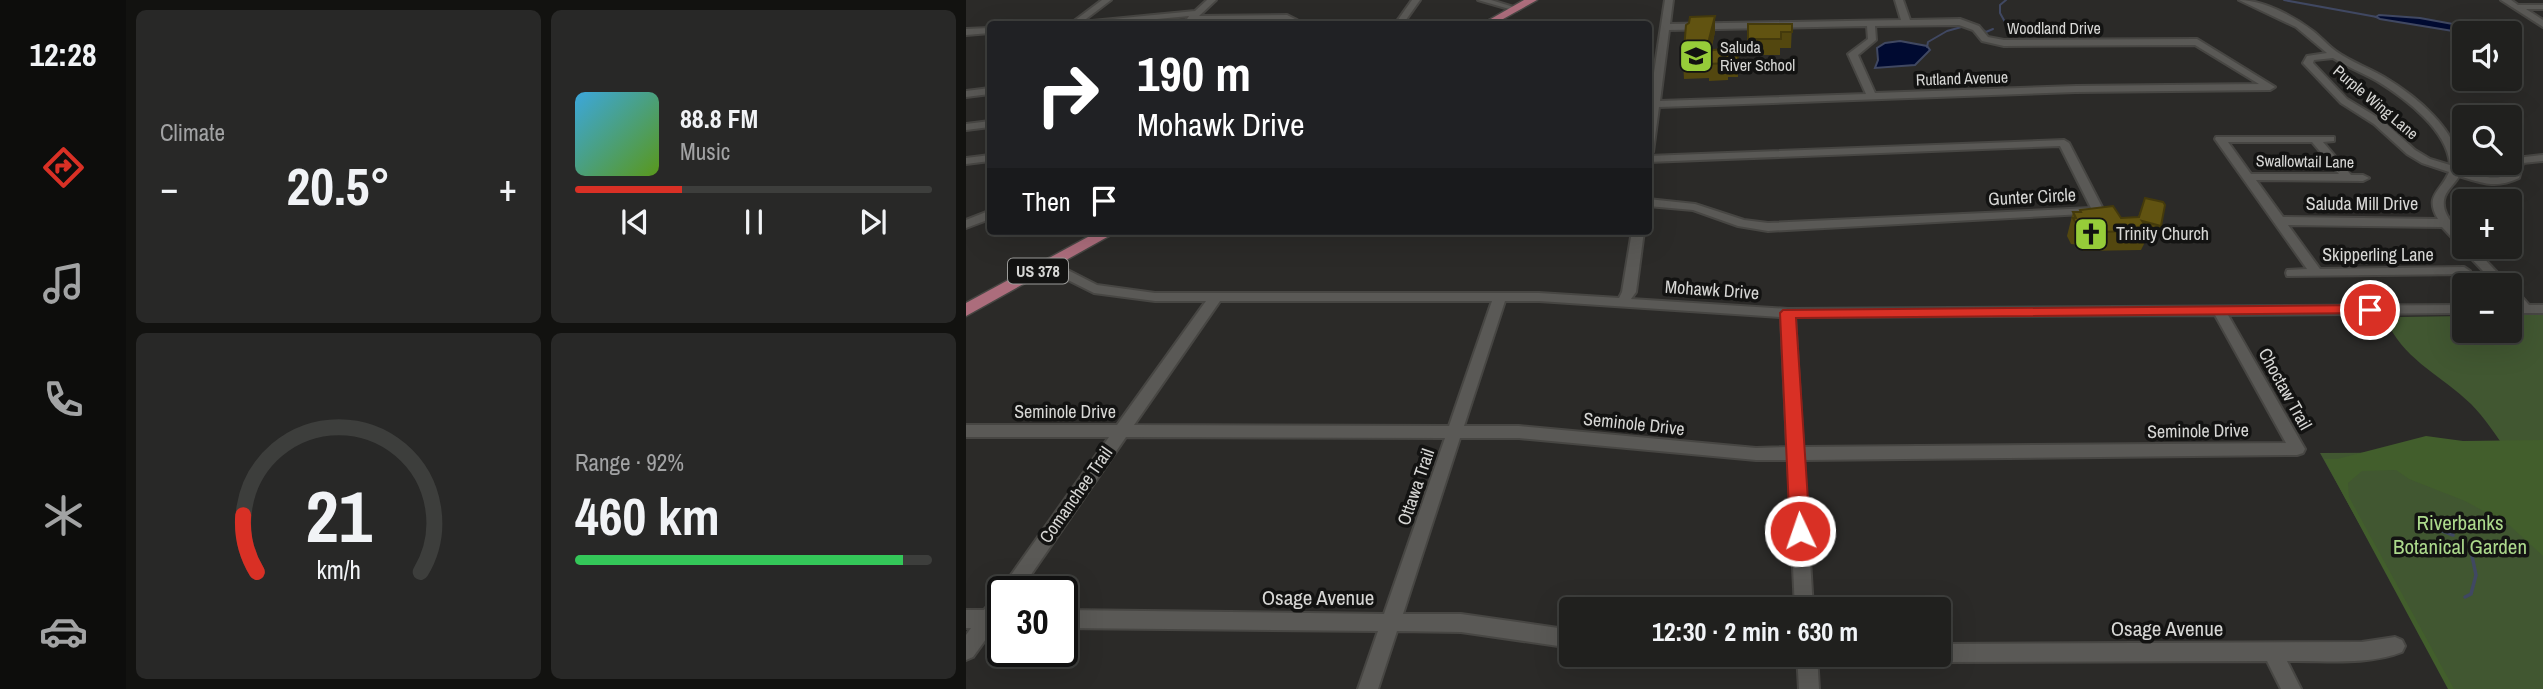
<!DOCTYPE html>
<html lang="en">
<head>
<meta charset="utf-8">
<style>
	body { margin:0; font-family:"Archivo Narrow",sans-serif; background:#282827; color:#f1f3f6; height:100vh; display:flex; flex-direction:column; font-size:26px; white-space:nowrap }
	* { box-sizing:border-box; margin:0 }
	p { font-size:23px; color:#a2a3a4 }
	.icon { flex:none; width:38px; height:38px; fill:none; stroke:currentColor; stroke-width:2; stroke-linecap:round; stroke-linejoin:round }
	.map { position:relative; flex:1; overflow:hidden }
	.drawer { display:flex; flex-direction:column; gap:10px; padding:10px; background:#121210; width:840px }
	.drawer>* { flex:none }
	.guide { position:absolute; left:21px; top:21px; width:665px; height:214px; border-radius:7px; box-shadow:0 7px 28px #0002,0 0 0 2px #3d3e3c; background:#202124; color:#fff; overflow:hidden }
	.fabs { position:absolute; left:1486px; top:21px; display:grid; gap:14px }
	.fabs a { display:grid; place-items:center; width:70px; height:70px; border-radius:7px; background:#20201e; box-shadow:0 7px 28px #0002,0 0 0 2px #3d3e3c; font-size:35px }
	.speed { position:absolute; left:21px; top:576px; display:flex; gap:14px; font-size:35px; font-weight:700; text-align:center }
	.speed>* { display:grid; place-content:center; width:91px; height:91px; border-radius:50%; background:#20201e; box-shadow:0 7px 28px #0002,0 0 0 2px #3d3e3c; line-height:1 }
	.speed .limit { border:4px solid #111; border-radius:10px; background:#fff; color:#111 }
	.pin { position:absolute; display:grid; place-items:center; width:60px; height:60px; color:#fff; margin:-30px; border:4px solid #fff; border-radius:50%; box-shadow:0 2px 7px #0007 }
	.me { position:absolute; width:77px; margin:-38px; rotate:357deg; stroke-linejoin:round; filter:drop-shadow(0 0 5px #0008) }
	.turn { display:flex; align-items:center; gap:24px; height:147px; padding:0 35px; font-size:32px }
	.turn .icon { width:91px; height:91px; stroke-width:2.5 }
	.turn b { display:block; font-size:49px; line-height:60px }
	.then { display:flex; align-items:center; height:66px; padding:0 35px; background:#0003; gap:14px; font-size:26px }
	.big { font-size:52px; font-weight:700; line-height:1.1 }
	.drawer .card { flex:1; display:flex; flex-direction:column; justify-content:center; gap:10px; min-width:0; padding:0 24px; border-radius:10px; background:#282827 }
	.drawer .dial { align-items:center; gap:0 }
	.dial svg { height:182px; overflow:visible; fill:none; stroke:#3d3e3c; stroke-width:7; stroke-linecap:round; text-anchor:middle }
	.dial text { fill:#f1f3f6; stroke:none }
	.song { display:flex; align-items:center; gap:21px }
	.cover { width:84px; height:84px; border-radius:10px; background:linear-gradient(135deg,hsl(200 70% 55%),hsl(90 70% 35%)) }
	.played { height:7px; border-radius:4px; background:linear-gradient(90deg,#d93025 30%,#3d3e3c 30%) }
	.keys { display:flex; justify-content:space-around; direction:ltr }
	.heat { display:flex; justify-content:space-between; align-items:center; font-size:38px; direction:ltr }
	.charge { height:10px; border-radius:5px; background:linear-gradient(90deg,#34c759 92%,#3d3e3c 0) }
	.drawer .tiles { flex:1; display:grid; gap:10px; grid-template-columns:repeat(2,1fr) }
	.trip { position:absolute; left:593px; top:597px; width:392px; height:70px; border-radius:7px; background:#20201e; box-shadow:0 7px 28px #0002,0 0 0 2px #3d3e3c; font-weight:700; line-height:70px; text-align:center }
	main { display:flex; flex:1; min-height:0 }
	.dock { display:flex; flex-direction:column; width:126px; justify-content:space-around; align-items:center; background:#0d0d0c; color:#a2a3a4 }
	.dock .icon { width:49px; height:49px }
	.dock .active { color:#d93025 }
	.dock b { font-size:32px; color:#f1f3f6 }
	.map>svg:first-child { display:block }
</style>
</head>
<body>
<main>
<nav class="dock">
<b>12:28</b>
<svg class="icon active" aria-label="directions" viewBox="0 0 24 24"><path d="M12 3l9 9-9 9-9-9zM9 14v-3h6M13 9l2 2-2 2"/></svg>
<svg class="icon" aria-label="music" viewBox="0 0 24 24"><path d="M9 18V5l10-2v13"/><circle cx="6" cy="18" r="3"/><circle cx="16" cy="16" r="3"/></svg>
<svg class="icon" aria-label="phone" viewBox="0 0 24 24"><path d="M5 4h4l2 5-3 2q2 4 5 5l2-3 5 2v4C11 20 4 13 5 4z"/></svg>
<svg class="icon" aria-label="climate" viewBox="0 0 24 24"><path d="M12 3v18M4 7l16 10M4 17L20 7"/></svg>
<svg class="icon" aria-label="car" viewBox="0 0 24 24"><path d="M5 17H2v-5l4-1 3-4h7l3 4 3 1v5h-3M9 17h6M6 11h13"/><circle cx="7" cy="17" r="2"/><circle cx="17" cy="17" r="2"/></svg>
</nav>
<section class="drawer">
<div class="tiles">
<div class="card"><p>Climate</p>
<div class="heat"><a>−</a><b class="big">20.5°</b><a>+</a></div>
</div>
<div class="card">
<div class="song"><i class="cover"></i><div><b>88.8 FM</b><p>Music</p></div></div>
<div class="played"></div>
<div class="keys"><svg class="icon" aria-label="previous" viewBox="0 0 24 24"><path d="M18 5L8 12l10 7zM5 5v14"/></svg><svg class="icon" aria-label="pause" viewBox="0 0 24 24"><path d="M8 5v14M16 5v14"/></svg><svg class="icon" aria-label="next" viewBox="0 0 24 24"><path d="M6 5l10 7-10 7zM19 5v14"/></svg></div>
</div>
<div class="card dial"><svg viewBox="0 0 100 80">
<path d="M14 69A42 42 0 1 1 86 69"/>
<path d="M14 69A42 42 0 0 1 8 44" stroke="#d93025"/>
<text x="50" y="56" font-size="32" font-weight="700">21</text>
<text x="50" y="72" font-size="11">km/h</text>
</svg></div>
<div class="card"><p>Range · 92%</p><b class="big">460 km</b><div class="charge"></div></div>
</div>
</section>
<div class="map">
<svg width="1577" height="689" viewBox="0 0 1577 689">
	<rect width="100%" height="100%" fill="#2b2a28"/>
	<path fill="#415731" d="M1544,315H1577V689H1485L1354,453L1541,452C1531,436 1518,417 1505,404C1476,376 1442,362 1423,326L1431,317L1498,316V331H1544Z"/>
	<path fill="#425e2c" d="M1460,436L1497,441L1577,440V556L1543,525L1499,501L1443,479L1430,470L1396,471L1382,483L1383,497L1488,689H1482L1358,459H1371Z"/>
	<g fill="#000a31" stroke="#404862" stroke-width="2">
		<path d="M1413,15L1454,18L1536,33H1499L1414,19L1410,17Z"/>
		<path d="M934,41L961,46L964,50L949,65L909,68L912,60L911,48L919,43Z"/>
	</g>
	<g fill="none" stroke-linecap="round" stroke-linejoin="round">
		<g stroke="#404862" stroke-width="2">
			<path d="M1318,0L1411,17"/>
			<path d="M1039,22L1034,13V5L1040,0"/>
			<path d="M1013,27L1020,32L1027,29"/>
			<path d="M961,47L962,42L981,31L999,26"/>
		</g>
		<g stroke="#404862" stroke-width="3.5">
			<path d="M1469,528L1487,535"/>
			<path d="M1499,597L1505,594L1510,575L1506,556"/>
		</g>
		<g stroke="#474643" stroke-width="4">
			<g id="minor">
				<path d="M136,0H145L116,22L229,11L241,0H250L233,16L321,15L331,20L328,24H320V21L225,22L221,19L223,16L139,24H104Z"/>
				<path d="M446,0H454L437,24H429Z"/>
				<path d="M512,0H525L554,9L550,11Z"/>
				<path d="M699,0H707L704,24L935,20L929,0H937L944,20L994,19L1013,26L1022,37L1038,40L1231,39L1309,87L1304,90L1110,92L693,107L687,152L682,155V112ZM993,25L1007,30L1016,41L1038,46L1229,45L1293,84L1110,86L909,93L892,55L910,40L909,26ZM901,26L902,39L882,54L900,94L694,101L703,30Z"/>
				<path d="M1273,0C1297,0 1327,16 1347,31C1355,37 1362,46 1371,52C1385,62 1403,68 1418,77C1450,96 1492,130 1495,169C1512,175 1527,182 1544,174L1545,164L1550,158L1577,155V161L1557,163L1553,178C1530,189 1516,183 1493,176C1489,184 1479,191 1478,200C1475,219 1498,229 1498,247H1507L1543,285H1530L1476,227L1322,225L1354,269L1498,267L1504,271L1503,274L1321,276L1320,273L1321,270L1341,269L1249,139L1250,137H1368V141L1357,142L1385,175H1397L1403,178L1397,181L1290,180L1317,217L1472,219C1458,195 1475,192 1483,172L1456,163L1441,154L1408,124L1375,103L1337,63L1341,56L1361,53L1330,27ZM1367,58C1381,67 1397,73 1411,81C1439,98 1482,130 1484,165L1464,159L1449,150L1416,120L1381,99L1347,63L1348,60ZM1262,142H1346L1373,174H1285Z"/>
				<path d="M1535,0H1545L1552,5H1577V9H1560L1577,20V27Z"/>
				<path d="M24,28V33L0,35V29Z"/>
				<path d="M24,88V94L0,97V91Z"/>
				<path d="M24,121V127L0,130V124Z"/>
				<path d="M1098,140L1103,143L1138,211L1136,213L802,231L772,226L727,210L682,206V199L729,204L778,220L802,223L1125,208L1094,146L682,162V156Z"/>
				<path d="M24,155V161L0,164V158Z"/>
				<path d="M20,212H24V219L0,228V220Z"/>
				<path d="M666,231H678L670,292L665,299L822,309L1498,305V313L1262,315L1339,449L1337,453L1331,455L838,460L847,609H829L822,460H790L553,438H494L437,614H495L606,630V648L495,632L431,631L412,689H392L412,631L96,628V610L418,614L479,438L160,437L53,592H37V628H28L7,657L0,660V635L5,628H0V610H18L33,592L143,437H0V425H151L240,301H189L128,293L78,268L76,265L78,262H86L131,285L189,293H573L653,298L656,292ZM254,301H526L483,426L168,425ZM539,301H573L815,317L821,447L790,448L553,426H498ZM1249,315L1320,443L837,447L829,317Z"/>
				<path d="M1544,288L1549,289L1563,305H1577V313H1544V305H1548L1544,299Z"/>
				<path d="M1429,637L1436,640L1439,646L1436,652C1401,666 1358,660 1321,661L1335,689H1315L1301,661L973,662L966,659L964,654H973V644L1396,642Z"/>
				<path d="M831,654H851L853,689H833Z"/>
			</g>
		</g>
		<g stroke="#474643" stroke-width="3">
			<g id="major">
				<path d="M558,0H571L528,24H516Z"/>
				<path d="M133,231H152L0,316V303Z"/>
			</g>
		</g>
		<use href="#minor" fill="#5a5956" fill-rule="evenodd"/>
		<use href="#major" fill="#ac6d7c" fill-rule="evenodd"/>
	</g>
	<g fill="#53470f">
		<path d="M749,16V32L745,51L772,60V77H762V80L743,81V78L718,79L717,62Z"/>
		<path d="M782,24H826L825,48H814V55H782Z"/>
		<path d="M1179,198L1195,226L1187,245L1179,242L1175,250L1117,251L1114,245L1105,244L1101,236L1107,212H1113L1114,210L1155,218L1172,217Z"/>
	</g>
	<path fill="#443a0c" d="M749,16V32L742,61L740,51Z"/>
	<g fill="#615311" stroke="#443a0c" stroke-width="2">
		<path d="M749,16L740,51L771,47L772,60H761V63L742,64V61L717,62L720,25L723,23L724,17Z"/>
		<path d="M782,24H826V32H815V39H782Z"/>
		<path d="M1179,198L1197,202L1199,205L1195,226L1176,221L1183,231L1123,232L1120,227L1111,225L1107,218H1110L1107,212H1115L1114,210L1147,206L1155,218L1173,217Z"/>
	</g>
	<path fill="#d93025" stroke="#8d1f18" stroke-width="2" d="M1404,305L1412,310L1409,313L830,318L844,531L841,537L834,540L827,537L824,531L814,313L817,310Z"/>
	<defs>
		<g id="school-square" transform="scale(1.75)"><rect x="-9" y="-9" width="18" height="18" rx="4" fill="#96cc39" stroke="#131312"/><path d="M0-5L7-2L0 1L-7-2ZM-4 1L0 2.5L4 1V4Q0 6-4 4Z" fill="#111"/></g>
		<g id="church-square" transform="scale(1.75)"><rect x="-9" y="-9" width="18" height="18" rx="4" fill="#96cc39" stroke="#131312"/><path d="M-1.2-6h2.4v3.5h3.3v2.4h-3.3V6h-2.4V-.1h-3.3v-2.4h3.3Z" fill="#111"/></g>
	</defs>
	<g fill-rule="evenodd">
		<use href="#school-square" x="730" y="56"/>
		<use href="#church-square" x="1125" y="234"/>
	</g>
	<g text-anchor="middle" stroke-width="7" stroke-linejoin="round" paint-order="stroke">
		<g font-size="16" fill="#d7d7d5" stroke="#131312">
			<text x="1088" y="34">Woodland Drive</text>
			<text transform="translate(996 78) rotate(-2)" y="6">Rutland Avenue</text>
			<text transform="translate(1410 102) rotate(40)" y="6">Purple Wing Lane</text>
			<text transform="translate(1339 161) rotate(1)" y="6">Swallowtail Lane</text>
		</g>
		<g font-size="16" fill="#d7d7d5" stroke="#131312" text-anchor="start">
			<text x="754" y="53">Saluda<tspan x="754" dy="18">River School</tspan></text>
		</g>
		<rect fill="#131312" stroke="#9c9c9a" stroke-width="2" x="42" y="258.5" width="60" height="25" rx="5"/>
		<g font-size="16" font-weight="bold" fill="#d7d7d5">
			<text x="72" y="277">US 378</text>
		</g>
		<g font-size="18" fill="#d7d7d5" stroke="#131312">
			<text transform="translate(1066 197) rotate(-3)" y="6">Gunter Circle</text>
			<text x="1396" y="210">Saluda Mill Drive</text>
			<text x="1412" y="261">Skipperling Lane</text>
			<text transform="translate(746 290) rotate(4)" y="6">Mohawk Drive</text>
			<text transform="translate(1319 389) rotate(61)" y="6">Choctaw Trail</text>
			<text x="99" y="418">Seminole Drive</text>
			<text transform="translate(668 424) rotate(6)" y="6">Seminole Drive</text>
			<text transform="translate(1232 431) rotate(-1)" y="6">Seminole Drive</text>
			<text transform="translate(450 487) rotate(-71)" y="6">Ottawa Trail</text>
			<text transform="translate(110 495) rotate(-55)" y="6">Comanchee Trail</text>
		</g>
		<g font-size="18" fill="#d7d7d5" stroke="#131312" text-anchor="start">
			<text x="1150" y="240">Trinity Church</text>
		</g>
		<g font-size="21" fill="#acd98c" stroke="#131312">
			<text x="1494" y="530">Riverbanks<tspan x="1494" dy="24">Botanical Garden</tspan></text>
		</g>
		<g font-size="21" fill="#d7d7d5" stroke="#131312">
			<text x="352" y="605">Osage Avenue</text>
			<text x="1201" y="636">Osage Avenue</text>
		</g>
	</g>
</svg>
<div class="fabs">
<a><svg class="icon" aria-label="sound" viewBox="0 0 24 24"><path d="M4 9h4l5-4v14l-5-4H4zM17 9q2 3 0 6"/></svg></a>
<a><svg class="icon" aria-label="search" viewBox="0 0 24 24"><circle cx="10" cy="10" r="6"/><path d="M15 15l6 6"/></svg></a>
<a>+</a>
<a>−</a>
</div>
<div class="speed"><div class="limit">30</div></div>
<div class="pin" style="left:1404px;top:310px;background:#d93025"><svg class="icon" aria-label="arrive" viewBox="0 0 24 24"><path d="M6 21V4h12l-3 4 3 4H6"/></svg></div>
<svg class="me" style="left:834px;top:531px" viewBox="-20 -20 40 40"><circle r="17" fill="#d93025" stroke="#fff" stroke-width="3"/><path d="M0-11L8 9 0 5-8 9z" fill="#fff"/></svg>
<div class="trip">12:30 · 2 min · 630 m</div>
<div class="guide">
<div class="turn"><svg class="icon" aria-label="right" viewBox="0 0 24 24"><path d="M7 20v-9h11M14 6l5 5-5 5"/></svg><div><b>190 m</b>Mohawk Drive</div></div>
<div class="then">Then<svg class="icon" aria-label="arrive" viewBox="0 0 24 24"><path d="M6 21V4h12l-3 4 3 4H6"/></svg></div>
</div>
</div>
</main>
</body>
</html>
